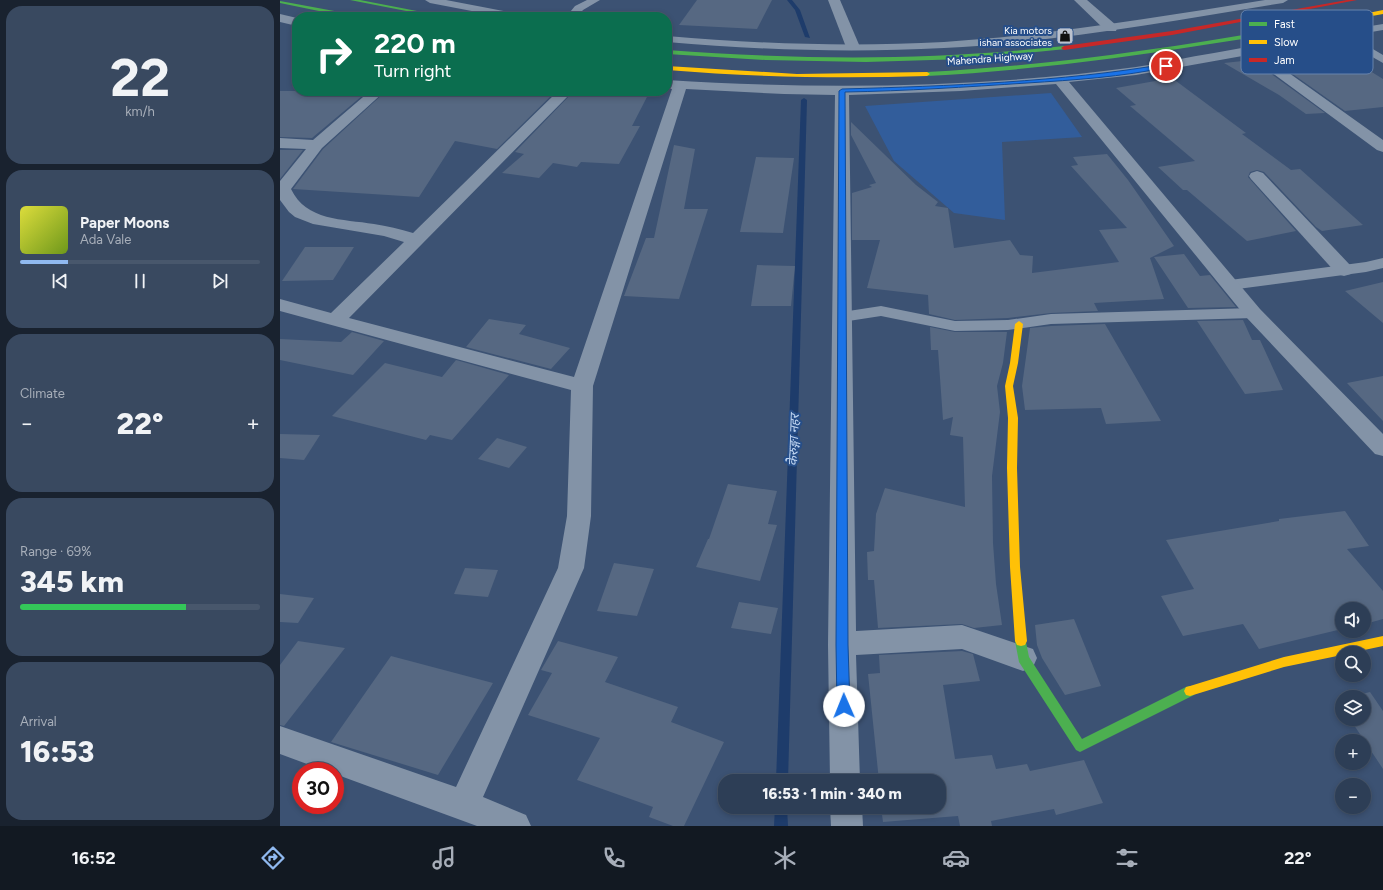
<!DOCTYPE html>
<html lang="en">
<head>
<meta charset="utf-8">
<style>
	body { margin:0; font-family:Figtree,"Noto Sans Devanagari",sans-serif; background:#394960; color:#f1f3f6; height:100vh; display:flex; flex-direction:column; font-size:15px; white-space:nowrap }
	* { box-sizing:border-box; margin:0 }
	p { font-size:13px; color:#a7aeb9 }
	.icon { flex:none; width:22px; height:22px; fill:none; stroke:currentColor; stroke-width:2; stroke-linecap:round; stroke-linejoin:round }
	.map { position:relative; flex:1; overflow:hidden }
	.details { display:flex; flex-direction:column; gap:6px; padding:6px; background:#19222f; width:280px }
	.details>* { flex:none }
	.guide { position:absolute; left:12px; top:12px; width:380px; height:84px; border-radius:16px; box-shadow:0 2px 6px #0003,0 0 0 1px #48576c; background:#0b6e4f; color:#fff; overflow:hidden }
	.fabs { position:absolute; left:1055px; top:602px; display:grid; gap:8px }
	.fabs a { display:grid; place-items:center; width:36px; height:36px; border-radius:50%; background:#2d3e56; box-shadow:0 2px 6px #0003,0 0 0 1px #48576c; font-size:20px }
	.speed { position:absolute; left:12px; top:762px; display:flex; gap:8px; font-size:20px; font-weight:700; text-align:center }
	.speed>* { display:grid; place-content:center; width:52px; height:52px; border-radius:50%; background:#2d3e56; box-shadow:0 2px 6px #0003,0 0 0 1px #48576c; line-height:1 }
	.speed .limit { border:6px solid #d22; background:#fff; color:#111 }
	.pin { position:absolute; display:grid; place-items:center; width:34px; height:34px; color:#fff; margin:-17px; border:2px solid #fff; border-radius:50%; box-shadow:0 1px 4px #0007 }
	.me { position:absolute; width:44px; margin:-22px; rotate:359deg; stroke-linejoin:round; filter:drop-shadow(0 0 3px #0008) }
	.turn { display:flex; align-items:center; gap:14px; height:84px; padding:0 16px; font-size:18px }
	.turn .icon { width:52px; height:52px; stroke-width:2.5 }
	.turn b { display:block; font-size:28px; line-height:34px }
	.big { font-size:30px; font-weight:800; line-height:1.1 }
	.details .card { flex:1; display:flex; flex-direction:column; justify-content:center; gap:6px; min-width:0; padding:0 14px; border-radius:16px; background:#394960 }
	.details .dial { align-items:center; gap:0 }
	.dial b { font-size:52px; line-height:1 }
	.song { display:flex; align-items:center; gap:12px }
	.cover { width:48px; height:48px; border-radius:6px; background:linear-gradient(135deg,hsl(60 70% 55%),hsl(80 70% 35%)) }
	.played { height:4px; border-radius:2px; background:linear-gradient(90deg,#90b9f0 20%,#48576c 20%) }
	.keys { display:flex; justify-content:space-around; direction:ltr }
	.heat { display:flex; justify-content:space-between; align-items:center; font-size:22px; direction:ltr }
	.charge { height:6px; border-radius:3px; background:linear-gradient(90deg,#34c759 69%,#48576c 0) }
	.trip { position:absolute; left:438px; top:774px; width:228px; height:40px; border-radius:16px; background:#2d3e56; box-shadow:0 2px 6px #0003,0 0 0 1px #48576c; font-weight:800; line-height:40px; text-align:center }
	.tab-bar { display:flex; height:64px; justify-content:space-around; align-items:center; background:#121922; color:#a7aeb9 }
	.tab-bar .icon { width:28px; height:28px }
	.tab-bar .on { color:#90b9f0 }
	.tab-bar b { font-size:18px; color:#f1f3f6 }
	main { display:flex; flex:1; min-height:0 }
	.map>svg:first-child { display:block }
</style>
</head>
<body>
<main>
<section class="details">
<div class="card dial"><b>22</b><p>km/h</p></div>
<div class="card">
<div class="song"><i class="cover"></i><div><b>Paper Moons</b><p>Ada Vale</p></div></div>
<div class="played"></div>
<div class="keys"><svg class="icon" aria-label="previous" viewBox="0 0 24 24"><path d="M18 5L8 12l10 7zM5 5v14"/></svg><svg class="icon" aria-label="pause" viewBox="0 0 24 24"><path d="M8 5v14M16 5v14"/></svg><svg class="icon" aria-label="next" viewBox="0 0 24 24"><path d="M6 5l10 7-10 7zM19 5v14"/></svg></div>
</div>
<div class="card"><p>Climate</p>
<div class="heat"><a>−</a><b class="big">22°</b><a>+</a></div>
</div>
<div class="card"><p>Range · 69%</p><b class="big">345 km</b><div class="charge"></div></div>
<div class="card"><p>Arrival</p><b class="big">16:53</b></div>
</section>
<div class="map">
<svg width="1103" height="826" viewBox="0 0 1103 826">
	<rect width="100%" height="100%" fill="#3c5273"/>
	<path fill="#325d9b" d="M771,93L802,137L722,142L725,220L674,213L614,161L585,106Z"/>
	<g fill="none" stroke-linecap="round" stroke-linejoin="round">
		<g fill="#1e3c6b" fill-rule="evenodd">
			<path d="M507,0H512L520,10L530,38L525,37L515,10Z"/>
			<path d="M524,98L527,100L508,781H496L521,100Z"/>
			<path d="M495,807H507L508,826H494Z"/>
		</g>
	</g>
	<g fill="#566882">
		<path d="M417,0H492L477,29L399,25Z"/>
		<path d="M1058,51L1103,79V107L1065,111L990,58Z"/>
		<path d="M972,60L1045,113L1026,114L999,95L944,63Z"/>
		<path d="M892,78L966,133L962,134L1011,170L1020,169L1083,225L1042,231L1036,227L984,172L977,170L970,172L968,177L1016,231L967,241L907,190H903L878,167L915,161L850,106L856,105L836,88Z"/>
		<path d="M0,91H88L32,138L0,137Z"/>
		<path d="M106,91H276L217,149L175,141L139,197L13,189L43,149Z"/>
		<path d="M294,91H319L368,95L352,126H360L339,164L301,162L297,167L273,163L259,178L222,173L244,154L235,152Z"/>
		<path d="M571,122L636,185L658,202L655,206L668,208L674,248L730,240L740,255L753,256L752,273L839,262L819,230L847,228L791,166L798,165L793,157L827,154L848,180L894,246L870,258L884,299L814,303L818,311L771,313L728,318L675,320L649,314L648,295L587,288L600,240H572V193L592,187L589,185L596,183L571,135Z"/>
		<path d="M394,145L415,149L404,209H428L399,299L344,296L366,238H374Z"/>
		<path d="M0,150H23L0,179Z"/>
		<path d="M476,157L514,158L503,233L460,232Z"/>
		<path d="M25,247H74L53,280L2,281Z"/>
		<path d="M904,254L920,276L930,275L956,307L908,308L874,257Z"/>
		<path d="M477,265L515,266L511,306H471Z"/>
		<path d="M1103,282V323L1065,291Z"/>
		<path d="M209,319L246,325L239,334L290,348L271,369L186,347Z"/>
		<path d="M963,320L972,340H980L1003,390L965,394L917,321Z"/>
		<path d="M825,324L881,421L826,424L821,408L745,410L742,386L750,328L771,326Z"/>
		<path d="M650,327L675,332H727L723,363L717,386L720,412L712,476L713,543L716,584L722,625L694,628L682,624L598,628L594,580H588L587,552L594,551L596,514L605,488L685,507L683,437L670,435L673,417L663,420L658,350H651Z"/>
		<path d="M72,332L104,341L73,375L0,360V339L61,342Z"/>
		<path d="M176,360L229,375L172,440L150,435L146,440L52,416L105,363L162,377Z"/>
		<path d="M1103,376V421L1067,383Z"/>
		<path d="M0,434L40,435L24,460L0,458Z"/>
		<path d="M217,438L247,447L229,468L198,459Z"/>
		<path d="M448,484L497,491L488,524L497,525L480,581L416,567L428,539H429Z"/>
		<path d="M1065,511L1089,546L1067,549L1103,591V619L1085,624L1084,609H1062V629L979,649L963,624L903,636L881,596L914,589L886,540L999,521V519Z"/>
		<path d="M334,563L374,569L357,616L317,611Z"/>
		<path d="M185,568L218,570L208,597L174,594Z"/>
		<path d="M0,594L34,598L18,623L0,622Z"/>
		<path d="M459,602L498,608L491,634L451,628Z"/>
		<path d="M794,619L821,686L785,695L762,658L757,645L755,625Z"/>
		<path d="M18,641L65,648L4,726L0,725V665Z"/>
		<path d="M278,641L338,657L325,682L398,707L391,722L444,742L404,826H393L369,817L373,807L297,780L320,738L248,715L272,673L261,670Z"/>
		<path d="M682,651L693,654L700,681L663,685L675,759L712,755L716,769L747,764L750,771L804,760L823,803L776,815L774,809L711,821L712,826H680L678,816L603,822L601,807H659V781H599L588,674L600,673L599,655Z"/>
		<path d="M111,656L213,683L158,775L51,742Z"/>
		<path d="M1090,692L1103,711V769L1070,719H1084V697H1069Z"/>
	</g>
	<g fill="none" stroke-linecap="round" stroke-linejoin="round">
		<g fill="#8393a7" fill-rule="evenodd">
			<path d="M145,0H166L239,14L244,17H223L150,3Z"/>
			<path d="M307,0H320L303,10L297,17H286L295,6Z"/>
			<path d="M985,0H1008L1003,3C891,21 778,42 664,48C571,53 479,50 387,42V36C479,44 572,47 664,42C772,35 878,17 985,0Z"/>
			<path d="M1103,24V30L1074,35L1081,42L1103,55V63L1073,46L1061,33L1066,30Z"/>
			<path d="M1103,258V268L1086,272L950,290L945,288L942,285L945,282L950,280L1086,262Z"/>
			<path d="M601,306L675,321L728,320L771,314L973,308L979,309L981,313L979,317L973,318L771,324L728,330L675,331L601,316L562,322L556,321L554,317L556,313L562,312Z"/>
		</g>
		<g fill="#8393a7" fill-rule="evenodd">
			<path d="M548,0H560L580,47L578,50H568L566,47Z"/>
			<path d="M794,0H807L836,25L837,28L836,31H826Z"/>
			<path d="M0,14L17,18V26L0,22Z"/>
			<path d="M1066,29L1071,30L1072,33L1071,36L981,53L1103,140V152L1097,150L968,55L856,75L789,82L980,309L1103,434V456L1095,454L966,317L776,84L681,91L569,95L576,631L682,625L753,649L757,658L753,667L743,671L682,649L576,655L580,781H550L548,645L555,95L504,94L406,89L313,386L311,516L304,568L203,797L246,815L251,826H197L55,774V771H46L0,754V726L176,787L278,568L287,516L291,390L0,311V299L51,313L124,242L104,236L33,224L15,217L9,212L0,200V181L26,149L0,148V138L33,140L90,91H105L42,148L11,189C26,221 63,219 94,224C107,226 120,229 133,233L278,91H293L69,318L294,377L392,89L387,88V80C543,90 701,88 856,67C883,63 908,57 934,53C978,45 1022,38 1066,29Z"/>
			<path d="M977,171L983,173L1071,266L1073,270L1071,274L1064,276L1057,274L971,179L969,176L971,173Z"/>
			<path d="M550,807H582L583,826H551Z"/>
		</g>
		<g fill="#4caf50" fill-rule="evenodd">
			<path d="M70,0H80L168,17H157Z"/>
			<path d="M0,1L76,15L79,17H68L0,3Z"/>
			<path d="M1042,21L1045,23L1044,24C1006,32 968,38 930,44C836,59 742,71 647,76L644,74L647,72C780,65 911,45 1042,21Z"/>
			<path d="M784,46L786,47V49L685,59L586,62L486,60L387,54V50C522,60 649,61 784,46Z"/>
			<path d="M741,636L745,637L749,657L802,739L906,687L910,686L914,687L916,691L914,695L800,752L796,750L739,662L735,641L737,637Z"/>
		</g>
		<g fill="#ffc107" fill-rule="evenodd">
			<path d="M1103,10V14L1042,25L1039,23Z"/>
			<path d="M387,66L517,74L647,72L650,74L647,76C560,79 474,77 387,70Z"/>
			<path d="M739,321L743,324L738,363L733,386L738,418L737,468L740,567L747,641L745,645L741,646L737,645L735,641L730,567L727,468L728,418L725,386L730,363L735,324Z"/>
			<path d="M1103,636V646L1070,653H1062V655L1004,667L910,696L906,695L904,691L906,687L910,686L1004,657Z"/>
		</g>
		<path fill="#c62828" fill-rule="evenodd" d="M1067,0H1077L892,35L784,50L781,48L784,46L892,31Z"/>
	</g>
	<path fill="#1a73e8" stroke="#114b97" d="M886,64L889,66L888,67C842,77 794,80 747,83C686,87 626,91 565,92L568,645L570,706L568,710L564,711L559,710L557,706L556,645L559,91L562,89C669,86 780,82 886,64Z"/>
	<defs>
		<g id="shop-square" transform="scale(0.9)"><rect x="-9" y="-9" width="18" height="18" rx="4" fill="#bbc2ce" stroke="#264e89"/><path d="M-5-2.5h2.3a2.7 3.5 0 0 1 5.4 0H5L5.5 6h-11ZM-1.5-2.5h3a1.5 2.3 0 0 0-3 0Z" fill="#111"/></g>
	</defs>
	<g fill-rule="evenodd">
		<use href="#shop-square" x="785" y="36"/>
	</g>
	<g text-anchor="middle" stroke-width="4" stroke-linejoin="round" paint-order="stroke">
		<g font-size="10" fill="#fff" stroke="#264e89" text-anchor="end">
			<text x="772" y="34">Kia motors<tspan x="772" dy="12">ishan associates</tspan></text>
		</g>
		<g font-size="10" fill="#fff" stroke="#264e89">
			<text transform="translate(710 58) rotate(-4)" y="4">Mahendra Highway</text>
		</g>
		<g font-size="13" font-style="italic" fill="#bfd4f0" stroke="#264e89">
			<text transform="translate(513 440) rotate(-88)" y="5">केेरुङ्गा नहर</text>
		</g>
	</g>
	<rect x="961" y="10" width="132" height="64" rx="6" fill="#264e89" stroke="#6783ac" stroke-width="1"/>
	<rect x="969" y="22" width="18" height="4" fill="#4caf50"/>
	<rect x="969" y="40" width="18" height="4" fill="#ffc107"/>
	<rect x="969" y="58" width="18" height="4" fill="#c62828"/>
	<g font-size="11" fill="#fff">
		<text x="994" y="28">Fast</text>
		<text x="994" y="46">Slow</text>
		<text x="994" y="64">Jam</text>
	</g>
</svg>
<div class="fabs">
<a><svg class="icon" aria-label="sound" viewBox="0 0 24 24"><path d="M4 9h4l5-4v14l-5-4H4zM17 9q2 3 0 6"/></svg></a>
<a><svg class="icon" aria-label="search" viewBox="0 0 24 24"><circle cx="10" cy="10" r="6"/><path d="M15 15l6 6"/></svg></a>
<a><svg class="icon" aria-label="layers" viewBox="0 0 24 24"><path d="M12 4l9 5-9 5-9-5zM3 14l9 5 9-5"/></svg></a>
<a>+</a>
<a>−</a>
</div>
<div class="speed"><div class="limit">30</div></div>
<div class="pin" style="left:886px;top:66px;background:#d93025"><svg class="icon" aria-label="arrive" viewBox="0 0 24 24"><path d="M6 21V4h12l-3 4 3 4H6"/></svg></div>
<svg class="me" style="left:564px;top:706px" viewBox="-20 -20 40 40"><circle r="19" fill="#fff"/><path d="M0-13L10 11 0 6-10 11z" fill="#1a73e8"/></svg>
<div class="trip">16:53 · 1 min · 340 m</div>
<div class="guide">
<div class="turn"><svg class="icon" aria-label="right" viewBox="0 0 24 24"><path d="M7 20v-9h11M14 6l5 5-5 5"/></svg><div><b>220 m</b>Turn right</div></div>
</div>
</div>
</main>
<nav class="tab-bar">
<b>16:52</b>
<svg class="icon on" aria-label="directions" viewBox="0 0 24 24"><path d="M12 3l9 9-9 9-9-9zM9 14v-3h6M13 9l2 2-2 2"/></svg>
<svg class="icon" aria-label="music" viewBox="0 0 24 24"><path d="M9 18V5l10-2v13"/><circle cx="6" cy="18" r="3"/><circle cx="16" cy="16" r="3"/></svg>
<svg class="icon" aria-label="phone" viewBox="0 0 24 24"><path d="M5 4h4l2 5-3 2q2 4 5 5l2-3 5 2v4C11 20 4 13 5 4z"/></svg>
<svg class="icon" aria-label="climate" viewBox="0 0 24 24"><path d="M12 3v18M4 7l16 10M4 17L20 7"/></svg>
<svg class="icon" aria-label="car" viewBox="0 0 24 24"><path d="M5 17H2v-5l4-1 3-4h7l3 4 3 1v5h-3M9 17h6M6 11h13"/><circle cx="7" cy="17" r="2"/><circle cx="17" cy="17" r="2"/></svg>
<svg class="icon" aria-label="filters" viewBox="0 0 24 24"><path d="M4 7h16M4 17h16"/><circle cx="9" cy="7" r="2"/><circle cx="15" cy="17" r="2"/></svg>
<b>22°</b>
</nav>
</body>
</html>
